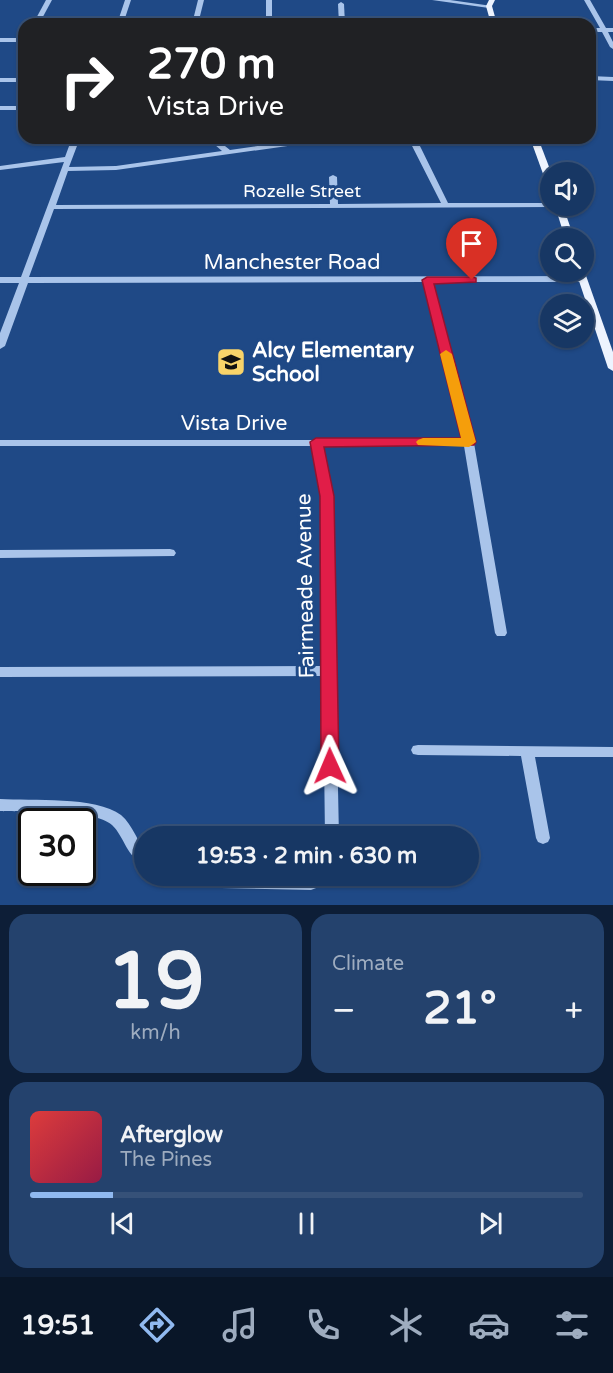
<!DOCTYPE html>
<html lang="en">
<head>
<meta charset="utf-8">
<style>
	body { margin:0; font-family:"Varela Round",sans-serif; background:#24426d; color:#f1f3f6; height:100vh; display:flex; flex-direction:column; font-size:22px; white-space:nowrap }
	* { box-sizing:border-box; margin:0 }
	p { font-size:20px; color:#9eacbf }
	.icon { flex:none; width:33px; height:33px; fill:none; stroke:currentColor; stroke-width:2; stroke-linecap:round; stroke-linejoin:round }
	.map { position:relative; height:905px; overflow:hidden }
	.drawer { display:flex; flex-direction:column; gap:9px; padding:9px; background:#0d1e37; flex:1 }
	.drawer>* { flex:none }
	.guide { position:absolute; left:18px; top:18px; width:578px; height:126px; border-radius:18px; box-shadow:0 2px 4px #0004,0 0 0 2px #365178; background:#202124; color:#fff; overflow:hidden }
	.controls { position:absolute; left:540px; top:162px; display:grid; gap:12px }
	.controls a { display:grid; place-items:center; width:54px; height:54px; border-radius:50%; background:#173764; box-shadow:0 2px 4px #0004,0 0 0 2px #365178; font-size:30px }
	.speed { position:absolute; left:18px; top:808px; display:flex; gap:12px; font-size:30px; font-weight:700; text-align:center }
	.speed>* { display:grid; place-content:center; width:78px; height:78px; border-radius:50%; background:#173764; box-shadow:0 2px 4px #0004,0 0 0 2px #365178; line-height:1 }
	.speed .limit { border:3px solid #111; border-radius:9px; background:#fff; color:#111 }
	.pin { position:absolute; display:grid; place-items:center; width:51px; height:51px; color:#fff; margin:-62px -26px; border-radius:50% 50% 50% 0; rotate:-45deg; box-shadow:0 0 6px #0007 }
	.pin .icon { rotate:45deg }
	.me { position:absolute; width:66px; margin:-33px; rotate:359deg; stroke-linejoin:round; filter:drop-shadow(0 0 4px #0008) }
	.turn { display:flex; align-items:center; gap:21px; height:126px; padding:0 30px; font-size:27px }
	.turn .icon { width:78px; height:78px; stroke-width:2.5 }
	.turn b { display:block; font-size:42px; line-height:51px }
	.big { font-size:45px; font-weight:800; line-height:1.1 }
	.drawer .card { flex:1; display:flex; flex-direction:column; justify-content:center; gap:9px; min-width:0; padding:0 21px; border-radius:18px; background:#24426d }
	.drawer .dial { align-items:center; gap:0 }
	.dial b { font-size:78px; line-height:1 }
	.song { display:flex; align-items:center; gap:18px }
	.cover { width:72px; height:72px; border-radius:9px; background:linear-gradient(135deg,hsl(0 70% 55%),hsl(340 70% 35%)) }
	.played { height:6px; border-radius:3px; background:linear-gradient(90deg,#90b9f0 15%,#365178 15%) }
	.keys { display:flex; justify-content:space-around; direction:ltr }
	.heat { display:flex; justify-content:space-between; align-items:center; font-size:33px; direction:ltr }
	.drawer .tiles { flex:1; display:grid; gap:9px; grid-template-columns:1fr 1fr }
	.card:last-child { grid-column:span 2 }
	.trip { position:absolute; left:134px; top:826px; width:345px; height:60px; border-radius:30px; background:#173764; box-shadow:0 2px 4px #0004,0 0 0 2px #365178; font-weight:800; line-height:60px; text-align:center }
	.tabs { display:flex; height:96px; justify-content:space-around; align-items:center; background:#091628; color:#9eacbf }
	.tabs .icon { width:42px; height:42px }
	.tabs .selected { color:#90b9f0 }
	.tabs b { font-size:27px; color:#f1f3f6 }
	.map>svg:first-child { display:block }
</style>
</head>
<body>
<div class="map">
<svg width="613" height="905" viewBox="0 0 613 905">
	<rect width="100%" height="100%" fill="#1f4986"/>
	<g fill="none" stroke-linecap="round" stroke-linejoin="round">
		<g fill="#a9c4ea" fill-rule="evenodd">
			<path d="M46,0H52L39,24H33Z"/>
			<path d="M125,0H131L123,24H117Z"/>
			<path d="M198,0H204L198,24H192Z"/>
			<rect x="266" y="0" width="6" height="24"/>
			<path d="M432,0H450L492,6L489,8Z"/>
			<path d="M584,0H590L606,28H613V32H608L613,42V49L610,47L602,32H590V28H600Z"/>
			<path d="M341,2L344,4L345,24H339L338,4Z"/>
			<rect x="0" y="38" width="24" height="4"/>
			<path d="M590,76L613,77V81L590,80Z"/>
			<rect x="0" y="78" width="24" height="4"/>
			<rect x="0" y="106" width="24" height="4"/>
			<path d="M72,138H80L69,167L116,166L222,151L207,138H215L230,150L315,138H334L330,140L116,170L68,171L56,205L330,204L329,177L333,175L337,177L338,204L441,203L408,138H416L448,203H550V206H554L550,207L54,209L29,277L583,276L587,279L583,282H432L474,443L507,633L505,636H497L495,633L464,446H322L332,496L339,837H325L323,676L0,677V667L323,666L322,496L312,446H0V440H463L423,282L28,283L5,346L0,349V333L19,283H0V277H21L64,162L0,170V166L65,157Z"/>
			<path d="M170,549L174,550L176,553L174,556L0,558V550Z"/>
			<path d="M418,745L613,747V757H535L550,838L548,842L543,844L538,842L536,838L521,756L418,755L413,754L411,750L413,746Z"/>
			<path d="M0,799C31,801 96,796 121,815C127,820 131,827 135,834C142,847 144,849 144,864C127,858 124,836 112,825C94,809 25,812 0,811Z"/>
			<path d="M161,876H337L334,881L311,890L176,887L164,881Z"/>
		</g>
		<g fill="#edf3fe" fill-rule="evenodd">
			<path d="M489,0H495L492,6L497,24H491L486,6Z"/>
			<path d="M530,138H538L551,172L550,184L546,182Z"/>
			<path d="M555,206H563L574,238H565Z"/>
			<path d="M584,270L613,352V371L608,368L576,272Z"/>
		</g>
	</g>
	<path fill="#e11d48" stroke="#92132f" stroke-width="1.5" d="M472,277L476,278V282L434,284L476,442L474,445L324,447L334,496L339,766L337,771L330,773L324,771L321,766L320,496L310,442L316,438H461L422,280L427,277Z"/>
	<path fill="#f59e0b" d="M446,350L452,354L476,442L469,447L418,445L416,442L418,440L423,438H461L440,354Z"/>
	<defs>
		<g id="school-square" transform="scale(1.5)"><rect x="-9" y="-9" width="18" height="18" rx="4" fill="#f8d369" stroke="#1f4986"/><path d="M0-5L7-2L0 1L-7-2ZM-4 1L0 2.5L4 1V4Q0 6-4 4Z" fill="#111"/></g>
	</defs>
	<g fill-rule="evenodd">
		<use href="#school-square" x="231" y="362"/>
	</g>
	<g text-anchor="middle" stroke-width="6" stroke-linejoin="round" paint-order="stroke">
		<g font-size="18" fill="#fff" stroke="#1f4986">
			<text x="302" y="197">Rozelle Street</text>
		</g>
		<g font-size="21" fill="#fff" stroke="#1f4986">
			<text x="292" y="269">Manchester Road</text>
			<text x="234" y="430">Vista Drive</text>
			<text transform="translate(305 586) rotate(-91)" y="7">Fairmeade Avenue</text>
		</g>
		<g font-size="21" font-weight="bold" fill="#fff" stroke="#1f4986" text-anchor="start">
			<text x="252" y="357">Alcy Elementary<tspan x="252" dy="24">School</tspan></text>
		</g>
	</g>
</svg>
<div class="controls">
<a><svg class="icon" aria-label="sound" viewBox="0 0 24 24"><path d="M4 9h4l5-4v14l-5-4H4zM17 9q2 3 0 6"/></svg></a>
<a><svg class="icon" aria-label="search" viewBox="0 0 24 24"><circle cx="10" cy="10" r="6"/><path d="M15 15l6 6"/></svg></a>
<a><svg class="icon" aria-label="layers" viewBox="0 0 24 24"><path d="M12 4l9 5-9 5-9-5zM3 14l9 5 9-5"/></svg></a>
</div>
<div class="speed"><div class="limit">30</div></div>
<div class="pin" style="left:472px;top:280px;background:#d93025"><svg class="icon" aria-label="arrive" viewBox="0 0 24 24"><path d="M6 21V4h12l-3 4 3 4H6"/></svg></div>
<svg class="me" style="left:330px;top:766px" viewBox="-20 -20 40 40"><path d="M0-17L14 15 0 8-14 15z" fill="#e11d48" stroke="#fff" stroke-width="4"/></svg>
<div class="trip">19:53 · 2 min · 630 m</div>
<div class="guide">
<div class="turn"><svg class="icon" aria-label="right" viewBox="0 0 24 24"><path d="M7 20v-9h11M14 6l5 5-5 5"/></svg><div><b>270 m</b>Vista Drive</div></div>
</div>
</div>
<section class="drawer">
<div class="tiles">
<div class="card dial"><b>19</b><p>km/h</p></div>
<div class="card"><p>Climate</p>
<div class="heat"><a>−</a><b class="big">21°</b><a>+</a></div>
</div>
<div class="card">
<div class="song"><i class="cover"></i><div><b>Afterglow</b><p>The Pines</p></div></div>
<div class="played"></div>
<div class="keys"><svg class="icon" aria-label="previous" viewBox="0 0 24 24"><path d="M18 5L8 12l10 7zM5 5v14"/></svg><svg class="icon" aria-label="pause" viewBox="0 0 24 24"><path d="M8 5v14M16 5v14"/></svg><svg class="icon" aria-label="next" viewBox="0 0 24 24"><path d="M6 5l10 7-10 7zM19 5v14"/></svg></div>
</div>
</div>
</section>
<nav class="tabs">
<b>19:51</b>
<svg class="icon selected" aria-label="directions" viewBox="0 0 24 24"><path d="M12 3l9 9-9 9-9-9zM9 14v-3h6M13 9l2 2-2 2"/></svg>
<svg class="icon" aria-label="music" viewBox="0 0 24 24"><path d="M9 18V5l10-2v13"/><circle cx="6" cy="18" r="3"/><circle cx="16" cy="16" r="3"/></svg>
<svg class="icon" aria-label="phone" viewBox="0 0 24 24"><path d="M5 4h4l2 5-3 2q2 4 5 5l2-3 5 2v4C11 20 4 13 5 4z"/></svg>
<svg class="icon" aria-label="climate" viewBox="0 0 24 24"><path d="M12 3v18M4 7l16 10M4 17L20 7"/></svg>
<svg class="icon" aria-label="car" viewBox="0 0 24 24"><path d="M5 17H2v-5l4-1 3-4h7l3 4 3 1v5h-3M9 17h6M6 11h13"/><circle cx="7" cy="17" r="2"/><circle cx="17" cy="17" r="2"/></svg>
<svg class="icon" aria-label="filters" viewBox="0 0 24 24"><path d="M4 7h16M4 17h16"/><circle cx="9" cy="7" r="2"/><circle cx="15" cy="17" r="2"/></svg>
</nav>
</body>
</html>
